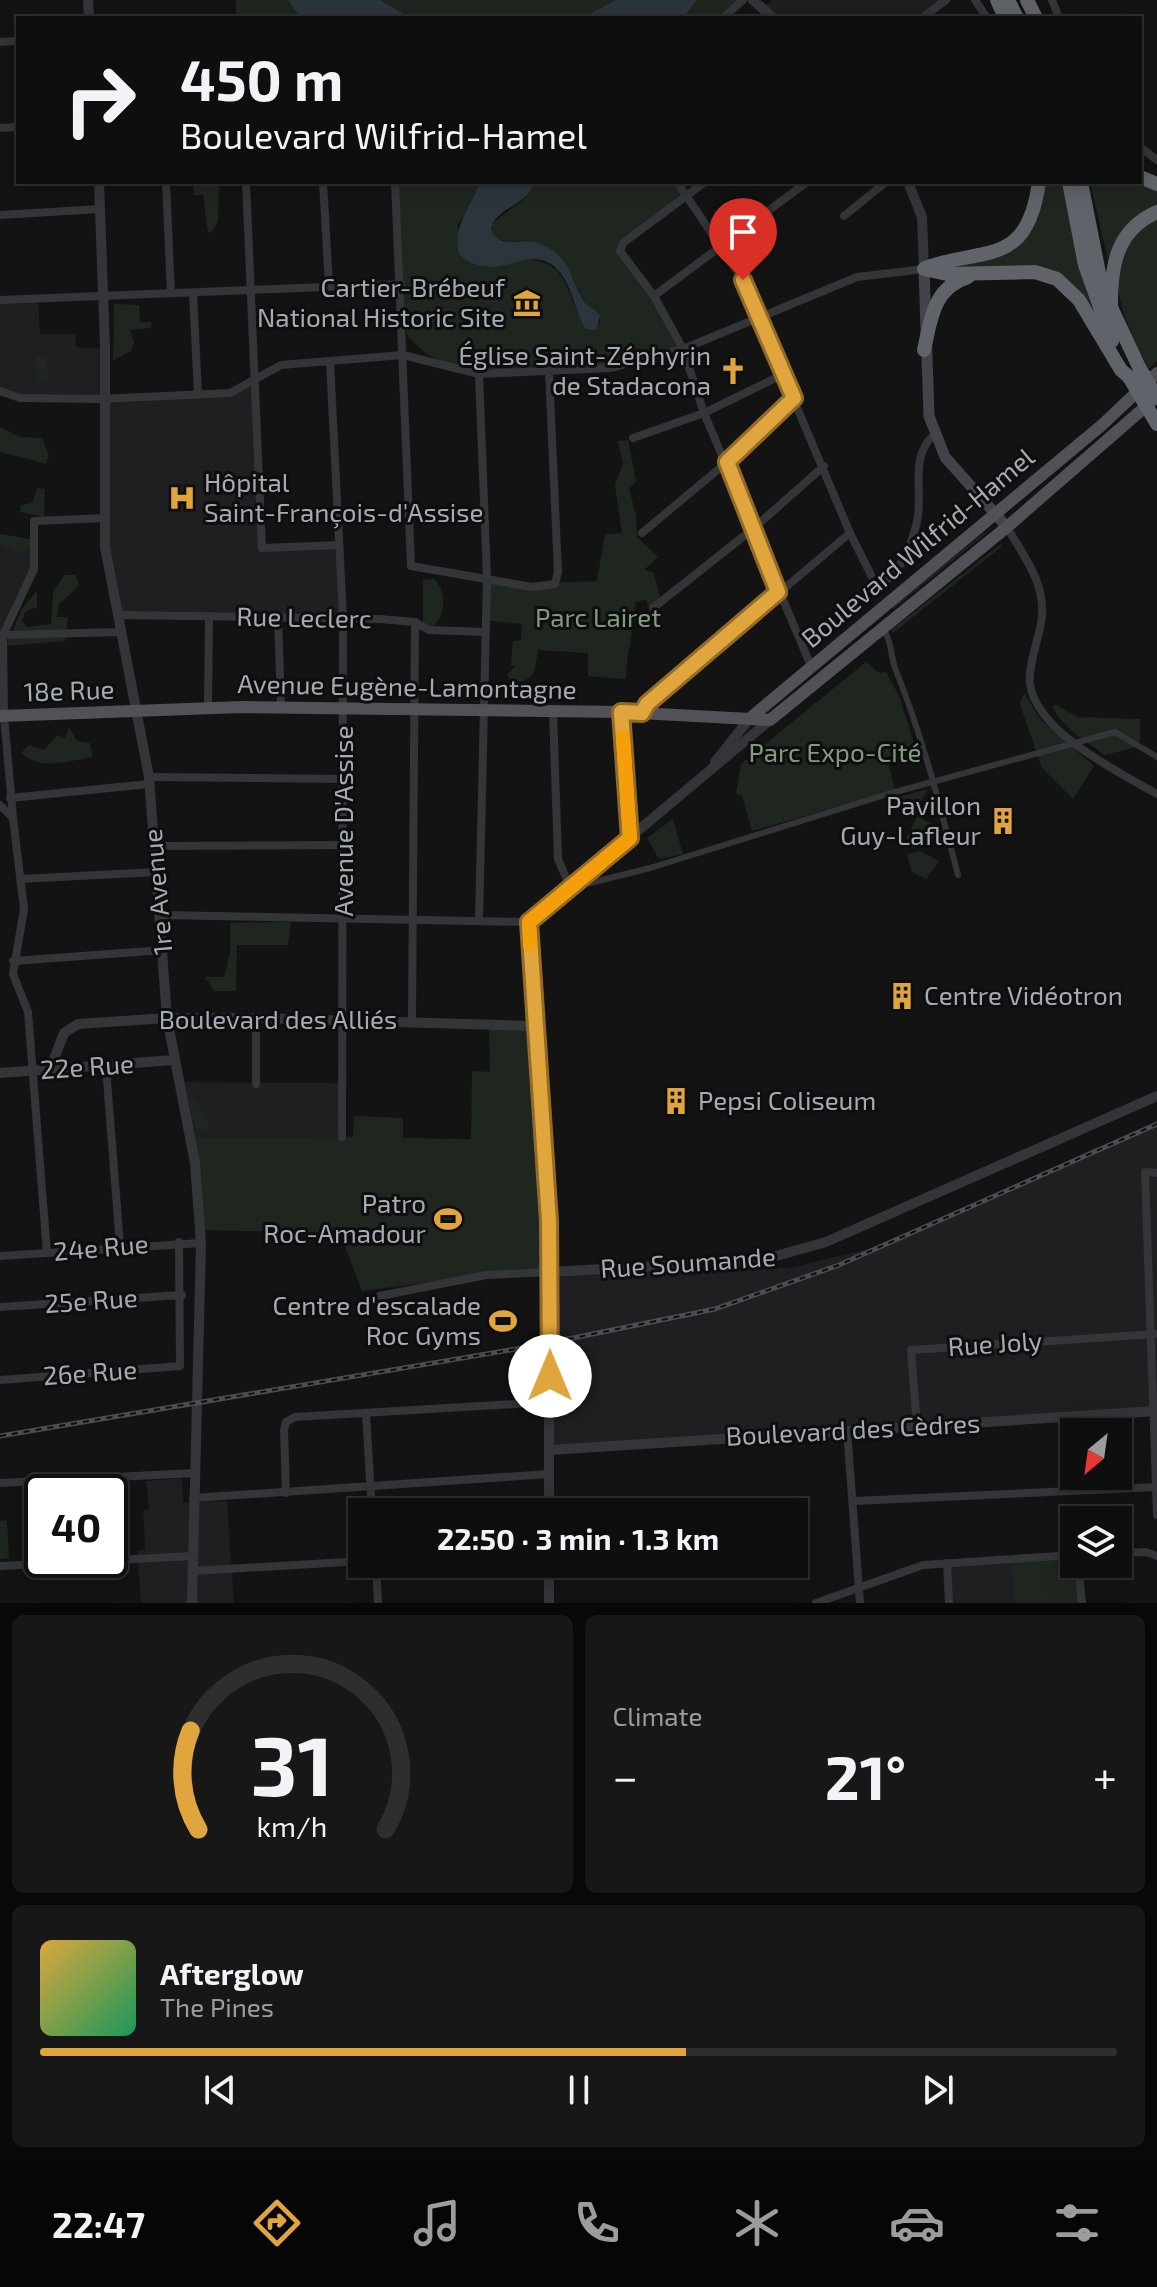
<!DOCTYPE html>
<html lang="en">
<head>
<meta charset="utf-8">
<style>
	body { margin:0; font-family:"Exo 2",sans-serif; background:#171718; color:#f1f3f6; height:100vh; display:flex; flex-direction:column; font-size:30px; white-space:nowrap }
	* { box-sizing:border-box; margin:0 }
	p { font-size:26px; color:#9b9c9e }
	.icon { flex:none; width:44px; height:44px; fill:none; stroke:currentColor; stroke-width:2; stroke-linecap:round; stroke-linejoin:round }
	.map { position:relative; height:1603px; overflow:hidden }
	.panel { display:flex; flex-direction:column; gap:12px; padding:12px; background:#080808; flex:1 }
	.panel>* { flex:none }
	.hud { position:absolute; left:16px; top:16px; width:1126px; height:168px; border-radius:0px; box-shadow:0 4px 20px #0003,0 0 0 2px #2e2e2f; background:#0e0e0f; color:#f1f3f6; overflow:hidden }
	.needle { width:52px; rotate:209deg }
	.controls { position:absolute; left:1060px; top:1418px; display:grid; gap:16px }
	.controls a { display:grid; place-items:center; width:72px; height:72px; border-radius:0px; background:#0e0e0f; box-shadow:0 4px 20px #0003,0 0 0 2px #2e2e2f; font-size:40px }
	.speed { position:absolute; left:24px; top:1474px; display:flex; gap:16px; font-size:40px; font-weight:700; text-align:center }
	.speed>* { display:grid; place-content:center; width:104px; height:104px; border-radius:50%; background:#0e0e0f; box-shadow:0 4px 20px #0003,0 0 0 2px #2e2e2f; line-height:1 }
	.speed .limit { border:4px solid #111; border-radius:12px; background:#fff; color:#111 }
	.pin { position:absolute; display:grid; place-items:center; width:68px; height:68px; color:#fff; margin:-82px -34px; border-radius:50% 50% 50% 0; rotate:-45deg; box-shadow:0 0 8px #0007 }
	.pin .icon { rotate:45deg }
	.me { position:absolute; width:88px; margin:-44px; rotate:0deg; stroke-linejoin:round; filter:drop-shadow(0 0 6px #0008) }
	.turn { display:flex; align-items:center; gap:28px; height:168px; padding:0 32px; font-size:36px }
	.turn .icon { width:104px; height:104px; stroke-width:2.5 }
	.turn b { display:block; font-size:56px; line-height:68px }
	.big { font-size:60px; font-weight:700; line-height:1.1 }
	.panel .card { flex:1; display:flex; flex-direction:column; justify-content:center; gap:12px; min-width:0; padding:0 28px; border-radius:12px; background:#171718 }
	.panel .dial { align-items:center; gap:0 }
	.dial svg { height:208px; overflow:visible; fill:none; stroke:#2e2e2f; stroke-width:7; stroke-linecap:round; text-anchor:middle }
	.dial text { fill:#f1f3f6; stroke:none }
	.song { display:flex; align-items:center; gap:24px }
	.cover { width:96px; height:96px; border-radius:12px; background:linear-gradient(135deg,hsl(40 70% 55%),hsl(150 70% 35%)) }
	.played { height:8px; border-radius:4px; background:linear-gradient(90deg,#e1a53e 60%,#2e2e2f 60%) }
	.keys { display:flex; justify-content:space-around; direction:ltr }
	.heat { display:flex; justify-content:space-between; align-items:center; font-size:44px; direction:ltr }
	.panel .tiles { flex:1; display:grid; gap:12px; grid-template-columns:1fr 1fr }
	.card:last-child { grid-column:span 2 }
	.trip { position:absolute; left:348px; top:1498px; width:460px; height:80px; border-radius:0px; background:#0e0e0f; box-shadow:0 4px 20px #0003,0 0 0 2px #2e2e2f; font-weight:700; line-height:80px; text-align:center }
	.tabs { display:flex; height:128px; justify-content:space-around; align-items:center; background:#060606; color:#9b9c9e }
	.tabs .icon { width:56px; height:56px }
	.tabs .current { color:#e1a53e }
	.tabs b { font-size:36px; color:#f1f3f6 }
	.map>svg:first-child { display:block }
</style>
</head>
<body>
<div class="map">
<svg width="1157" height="1603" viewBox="0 0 1157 1603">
	<rect width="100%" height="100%" fill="#131314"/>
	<g fill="#1f1f21">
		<path d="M773,0H946L922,18H773L763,8Z"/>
		<path d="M38,298L40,334H75L76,347L105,349L106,399L230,393L254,381L262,548L339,545L343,618L119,615L105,547V399L20,398L0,391V300Z"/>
		<path d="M0,534L34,540V569L3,635L0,655Z"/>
		<path d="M179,1082L342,1083V1137L191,1138Z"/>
		<path d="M1157,1126V1411L550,1450V1272L789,1268L894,1243Z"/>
		<path d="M182,1478L183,1503L227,1501L234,1603H141L137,1551L145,1549L143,1510L149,1509L146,1481Z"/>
		<path d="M1011,1559L1014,1603H949L947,1563Z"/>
	</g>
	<g fill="#1f2620">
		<path d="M236,0H288L301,18H236Z"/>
		<path d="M380,0H616L581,18H411Z"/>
		<path d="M697,0H743L723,18H683Z"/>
		<path d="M193,182H219L218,221L212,231L208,233L203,195H194Z"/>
		<path d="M395,182H480L474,202L458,224L459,254C493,284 512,249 547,264C574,276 567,313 592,327L601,321C597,310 587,307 582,297C571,274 564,250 535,242C521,238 506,245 493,236L491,224L523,200L534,182H677L687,196L619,247L654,296L683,349L634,364L479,374L453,367L427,354L409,338L402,323Z"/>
		<path d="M1043,182H1063L1097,317L1071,284L947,267C1022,255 1011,246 1043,182Z"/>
		<path d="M1090,182H1140L1157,188V208L1109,265Z"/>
		<path d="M1157,219V361L1149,369C1129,330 1097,270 1135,232C1140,227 1150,223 1157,219Z"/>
		<path d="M114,304L139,305L140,322H152L151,328L130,330L134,343L131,351L113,360Z"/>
		<path d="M47,356L48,381H37L36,357Z"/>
		<path d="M0,427L20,437L42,438L49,456L46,464L0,452Z"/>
		<path d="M628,440L636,481L629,489L636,515L637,537L658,557L644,570L654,573L660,597L650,609L646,600L635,602C635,628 626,652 626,679L588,676V653L538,650C535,672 536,680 512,683L507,675L515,666L511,665L513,641L521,640L522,624L485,620L487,578L511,584L597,581L605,534L622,533L615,485L623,463L618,441Z"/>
		<path d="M37,488L45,489L44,517L20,512L21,506L33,502Z"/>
		<path d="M990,530L893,609L891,607L981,535Z"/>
		<path d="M0,534L34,540V546L17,553L0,544Z"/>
		<path d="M1001,544V547L893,633L891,630Z"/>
		<path d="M64,575H76L79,586L59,604L57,617H68L65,641L6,646L22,609L37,591V607L25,612L22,622L28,627L51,624L53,592Z"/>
		<path d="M434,579C449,592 446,629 423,629V580Z"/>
		<path d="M866,662L879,673L886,672L899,696L918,755L888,763L895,790L752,831L742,796L736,793L741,764Z"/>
		<path d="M1024,693L1040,719L1094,766L1073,799L1042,768L1020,704Z"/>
		<path d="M1056,705L1078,717L1140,719V740L1136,747L1105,755C1088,743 1060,726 1052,706Z"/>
		<path d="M69,728L77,741L90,743L93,757C68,761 41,771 21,753L29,745L44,750L57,735L65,738Z"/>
		<path d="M928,789L917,809L899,797Z"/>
		<path d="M918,816L944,832L947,841L920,845L906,838Z"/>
		<path d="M673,819L683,854L659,859L647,838Z"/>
		<path d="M920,851L939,861L926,879L912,872L907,854Z"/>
		<path d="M291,922L288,945H237L236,991H214L205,977H224L230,953V923Z"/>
		<path d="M489,1022L534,1026L550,1272L486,1275L362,1291L340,1233L200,1230L191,1138L353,1137L354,1116L403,1118V1138L471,1139L472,1071L490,1072Z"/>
		<path d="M193,1097L210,1126L207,1130L196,1129L189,1104Z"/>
		<path d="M7,1520L9,1558L0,1559V1521Z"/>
		<path d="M1074,1555L1082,1603H1014L1011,1559Z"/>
	</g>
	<g fill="#2d353c">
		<path d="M288,0H380L411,18H301Z"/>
		<path d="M616,0H697L683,18H581Z"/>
		<path d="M480,182H534C528,206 496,207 491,229C498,251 525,236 541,244C568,255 570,275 582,298C586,306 595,309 600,316L596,330L586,329C575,312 572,286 559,271C529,238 497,289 459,254C452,224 471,209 480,182Z"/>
	</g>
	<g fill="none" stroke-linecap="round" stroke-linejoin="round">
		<g stroke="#343539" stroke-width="6">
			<path d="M882,627C892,641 890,653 895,668C922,735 940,805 958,875"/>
			<path d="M574,887L650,868L888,794L1115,732L1157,757"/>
		</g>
		<g stroke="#343539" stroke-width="8">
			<path d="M975,0L987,18"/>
			<path d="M1052,0L1059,18"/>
			<path d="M723,18L743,0"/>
			<path d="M922,18L946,0"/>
			<path d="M0,42L18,41"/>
			<path d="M0,128L18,127"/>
			<path d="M1140,147L1157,160"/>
			<path d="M166,182L171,293"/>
			<path d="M246,182L262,548L339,545"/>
			<path d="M323,182L329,285"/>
			<path d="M395,182L411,566L532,587L555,584L558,572L549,372"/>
			<path d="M677,182L743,280L850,533L874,581L891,578C905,560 914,539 918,516C922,487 910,455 935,434"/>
			<path d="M705,182L623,243L620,251L654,296L683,349L704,413L811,666"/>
			<path d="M0,215L100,209"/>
			<path d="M844,216L886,182"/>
			<path d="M193,293L198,394"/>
			<path d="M654,296L807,182"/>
			<path d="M0,300L401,284"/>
			<path d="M330,362L343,618L342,1137"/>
			<path d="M0,391L20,398L99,399L230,393L281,365L403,355L479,374L611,368L683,349L857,277L924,269"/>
			<path d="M633,438L704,413L784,374"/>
			<path d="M1007,527C1024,557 1048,586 1041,623C1038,641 1028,666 1030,684C1037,733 1119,772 1157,794"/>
			<path d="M642,533L727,462L794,398"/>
			<path d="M653,608L754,528L824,466"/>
			<path d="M119,615L380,619L415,622L429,630L485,632"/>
			<path d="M278,617L281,707"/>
			<path d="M3,635L122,632"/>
			<path d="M208,707L209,616"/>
			<path d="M553,711L558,859L570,887"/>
			<path d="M621,712L630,838"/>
			<path d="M642,713L647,704L850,533"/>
			<path d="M149,777L345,779"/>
			<path d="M10,798L149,784"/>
			<path d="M0,805L13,818L24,909L13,974L28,1012L47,1253"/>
			<path d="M13,817L4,716L3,635L34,569V521L104,518"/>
			<path d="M155,846L342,845"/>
			<path d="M20,879L157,872"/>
			<path d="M160,915L529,922"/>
			<path d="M479,921L487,578L479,374"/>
			<path d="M13,961L164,950"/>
			<path d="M412,1021L415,622"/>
			<path d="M106,1067L120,1246"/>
			<path d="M256,1084V1018"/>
			<path d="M1157,1173L1145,1172L1157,1515"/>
			<path d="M0,1256L201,1243"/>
			<path d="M380,1296L486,1275L550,1272"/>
			<path d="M0,1307L182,1295"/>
			<path d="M0,1380L180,1366L179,1242"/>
			<path d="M366,1414L372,1512"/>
			<path d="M917,1427L911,1350L1157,1334"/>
			<path d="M847,1430L860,1603"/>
			<path d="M0,1483L194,1473"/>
			<path d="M286,1493L284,1430L286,1422L295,1417L550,1402"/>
			<path d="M193,1498L549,1474"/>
			<path d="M854,1501L1157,1487"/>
			<path d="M1118,1553L1146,1552L1157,1556"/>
			<path d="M947,1563L949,1603"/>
			<path d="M376,1564L378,1603"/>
			<path d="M1078,1564L1082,1603"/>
			<path d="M0,1566L193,1556"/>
			<path d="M193,1571L362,1561"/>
			<path d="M816,1603L923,1565L1074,1555"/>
		</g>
		<g stroke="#343539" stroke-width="10">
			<path d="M88,0L89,18"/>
			<path d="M753,0L773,18"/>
			<path d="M99,182L105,347V547L149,777L167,1018L195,1163L201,1243L192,1603"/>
			<path d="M908,182L922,217L924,269"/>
			<path d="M715,762L749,719"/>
			<path d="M50,1069L64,1033L78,1024L167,1018H256L534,1026"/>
			<path d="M0,1073L174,1060"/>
			<path d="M550,1272L762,1260L826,1242L1157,1096"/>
			<path d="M550,1450L1157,1411"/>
			<path d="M549,1512V1221L529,922L770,720"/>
			<path d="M549,1603V1564"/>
		</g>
		<path stroke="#424449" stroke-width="11" d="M924,269L929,416L945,457L1007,527"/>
		<g stroke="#505257" stroke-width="12">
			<path d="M0,716L241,707L621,712L770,720L1007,527L1152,401"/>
			<path d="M749,719L1102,425L1157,373"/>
		</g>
		<g stroke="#606369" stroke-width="14">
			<path d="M997,0L1005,18"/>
			<path d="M1008,0L1017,18"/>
			<path d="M1027,0L1036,18"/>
			<path d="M1140,177L1157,184"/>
			<path d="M1069,182L1085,265L1112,341"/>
			<path d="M1081,182L1102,288L1139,367"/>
			<path d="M925,268C984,246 1027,269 1039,182"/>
			<path d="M924,269L947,274L1035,272L1057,279L1079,300L1121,370L1129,377"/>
			<path d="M1111,304C1111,264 1117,230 1157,212"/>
			<path d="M924,350C931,319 933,288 968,277"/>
		</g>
		<g stroke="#4b4d52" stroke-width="5">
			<path id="rail" d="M0,1436L534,1346L715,1309L839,1265L1157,1124"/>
		</g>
		<use href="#rail" stroke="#0e0e0f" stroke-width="2" stroke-dasharray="6" stroke-linecap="butt"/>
		<g stroke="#606369" stroke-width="14">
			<path d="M1139,367L1157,398"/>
			<path d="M1129,377L1157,424"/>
		</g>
	</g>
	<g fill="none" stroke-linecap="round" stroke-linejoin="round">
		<g stroke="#926b28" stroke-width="20">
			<path id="route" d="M550,1376L549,1221L529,922L630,838L621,712L642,713L647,704L778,592L727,462L794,398L743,280"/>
		</g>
		<use href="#route" stroke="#e1a53e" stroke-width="14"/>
		<path stroke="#f59e0b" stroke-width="14" d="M530,945L529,922L630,838L623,737"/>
	</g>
	<defs>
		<g id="museum-bare" transform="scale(2.16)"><path d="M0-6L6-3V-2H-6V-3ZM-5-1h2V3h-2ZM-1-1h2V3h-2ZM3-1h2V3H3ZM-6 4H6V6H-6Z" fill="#e1a53e" stroke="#0e0e0f" stroke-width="2.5" paint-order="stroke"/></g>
		<g id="church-bare" transform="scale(2.16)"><path d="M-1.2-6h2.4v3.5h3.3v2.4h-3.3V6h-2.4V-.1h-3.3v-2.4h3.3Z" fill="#e1a53e" stroke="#0e0e0f" stroke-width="2.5" paint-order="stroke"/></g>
		<g id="hospital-bare" transform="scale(2.16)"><path d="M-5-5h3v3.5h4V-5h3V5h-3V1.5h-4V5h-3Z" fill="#e1a53e" stroke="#0e0e0f" stroke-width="2.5" paint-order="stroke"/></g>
		<g id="building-bare" transform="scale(2.16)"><path d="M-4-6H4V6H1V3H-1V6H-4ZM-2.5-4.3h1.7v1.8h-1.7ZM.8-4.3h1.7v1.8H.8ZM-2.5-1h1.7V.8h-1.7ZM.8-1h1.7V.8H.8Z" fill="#e1a53e" stroke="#0e0e0f" stroke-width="2.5" paint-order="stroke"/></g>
		<g id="stadium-bare" transform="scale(2.16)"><path d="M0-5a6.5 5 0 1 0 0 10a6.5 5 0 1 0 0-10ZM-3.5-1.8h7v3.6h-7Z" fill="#e1a53e" stroke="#0e0e0f" stroke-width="2.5" paint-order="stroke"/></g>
	</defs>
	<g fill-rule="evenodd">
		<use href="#museum-bare" x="527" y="303"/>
		<use href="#church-bare" x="733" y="371"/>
		<use href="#hospital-bare" x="182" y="498"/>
		<use href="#building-bare" x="1003" y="821"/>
		<use href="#building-bare" x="902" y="996"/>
		<use href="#building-bare" x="676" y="1101"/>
		<use href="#stadium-bare" x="448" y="1219"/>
		<use href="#stadium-bare" x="503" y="1321"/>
	</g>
	<g text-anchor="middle" stroke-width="6" stroke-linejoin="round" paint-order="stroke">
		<g font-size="26" fill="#a5aab3" stroke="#0e0e0f" text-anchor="end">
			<text x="505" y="297">Cartier-Brébeuf<tspan x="505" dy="30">National Historic Site</tspan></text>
			<text x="711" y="365">Église Saint-Zéphyrin<tspan x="711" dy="30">de Stadacona</tspan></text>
			<text x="204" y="492" text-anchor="start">Hôpital<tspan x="204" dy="30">Saint-François-d'Assise</tspan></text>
			<text x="981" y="815">Pavillon<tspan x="981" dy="30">Guy-Lafleur</tspan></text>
			<text x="924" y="1005" text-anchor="start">Centre Vidéotron</text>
			<text x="698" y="1110" text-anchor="start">Pepsi Coliseum</text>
			<text x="426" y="1213">Patro<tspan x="426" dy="30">Roc-Amadour</tspan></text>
			<text x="481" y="1315">Centre d'escalade<tspan x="481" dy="30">Roc Gyms</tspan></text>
		</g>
		<g font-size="26" fill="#a5aab3" stroke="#0e0e0f">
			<text transform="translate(918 548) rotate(-40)" y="9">Boulevard Wilfrid-Hamel</text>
			<text transform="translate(304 618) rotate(1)" y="9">Rue Leclerc</text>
			<text transform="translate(407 687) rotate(1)" y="9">Avenue Eugène-Lamontagne</text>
			<text transform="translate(69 691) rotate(-2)" y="9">18e Rue</text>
			<text transform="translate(344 821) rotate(-90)" y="9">Avenue D'Assise</text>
			<text transform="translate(158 892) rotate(-95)" y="9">1re Avenue</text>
			<text x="278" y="1029">Boulevard des Alliés</text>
			<text transform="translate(87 1067) rotate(-4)" y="9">22e Rue</text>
			<text transform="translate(101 1248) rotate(-5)" y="9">24e Rue</text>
			<text transform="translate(688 1263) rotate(-4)" y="9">Rue Soumande</text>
			<text transform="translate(91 1301) rotate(-4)" y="9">25e Rue</text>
			<text transform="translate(995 1344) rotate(-4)" y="9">Rue Joly</text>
			<text transform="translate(90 1373) rotate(-4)" y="9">26e Rue</text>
			<text transform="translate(853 1430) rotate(-3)" y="9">Boulevard des Cèdres</text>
		</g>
		<g font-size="26" fill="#7e9d7f" stroke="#0e0e0f">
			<text x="598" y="627">Parc Lairet</text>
			<text x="835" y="762">Parc Expo-Cité</text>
		</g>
	</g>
</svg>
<div class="controls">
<a><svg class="needle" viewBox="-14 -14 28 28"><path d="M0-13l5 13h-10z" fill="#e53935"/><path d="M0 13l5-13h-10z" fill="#9b9c9e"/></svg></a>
<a><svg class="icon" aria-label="layers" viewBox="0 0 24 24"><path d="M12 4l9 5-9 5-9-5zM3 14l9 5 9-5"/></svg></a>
</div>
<div class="speed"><div class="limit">40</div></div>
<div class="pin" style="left:743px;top:280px;background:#d93025"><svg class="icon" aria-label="arrive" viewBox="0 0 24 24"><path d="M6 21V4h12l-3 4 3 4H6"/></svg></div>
<svg class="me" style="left:550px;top:1376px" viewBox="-20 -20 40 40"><circle r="19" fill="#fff"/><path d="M0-13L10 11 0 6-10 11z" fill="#e1a53e"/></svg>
<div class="trip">22:50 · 3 min · 1.3 km</div>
<div class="hud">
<div class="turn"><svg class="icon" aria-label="right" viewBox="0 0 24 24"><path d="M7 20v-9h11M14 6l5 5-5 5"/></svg><div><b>450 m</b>Boulevard Wilfrid-Hamel</div></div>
</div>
</div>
<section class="panel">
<div class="tiles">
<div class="card dial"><svg viewBox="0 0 100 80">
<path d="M14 69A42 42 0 1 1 86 69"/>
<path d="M14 69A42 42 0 0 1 11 31" stroke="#e1a53e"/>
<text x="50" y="56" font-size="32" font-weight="700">31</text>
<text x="50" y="72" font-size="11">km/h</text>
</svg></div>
<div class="card"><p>Climate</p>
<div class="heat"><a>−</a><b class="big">21°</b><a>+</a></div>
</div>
<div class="card">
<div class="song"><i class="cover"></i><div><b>Afterglow</b><p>The Pines</p></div></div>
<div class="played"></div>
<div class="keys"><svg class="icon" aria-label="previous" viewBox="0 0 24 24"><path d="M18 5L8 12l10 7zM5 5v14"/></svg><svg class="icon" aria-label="pause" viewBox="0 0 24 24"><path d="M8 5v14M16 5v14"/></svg><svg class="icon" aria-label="next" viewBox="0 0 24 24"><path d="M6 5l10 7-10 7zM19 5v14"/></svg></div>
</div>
</div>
</section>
<nav class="tabs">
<b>22:47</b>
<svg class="icon current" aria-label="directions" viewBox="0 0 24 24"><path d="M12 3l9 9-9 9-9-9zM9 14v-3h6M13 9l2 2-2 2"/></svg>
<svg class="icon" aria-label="music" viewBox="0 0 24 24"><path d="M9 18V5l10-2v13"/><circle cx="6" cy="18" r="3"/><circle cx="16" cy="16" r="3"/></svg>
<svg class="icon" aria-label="phone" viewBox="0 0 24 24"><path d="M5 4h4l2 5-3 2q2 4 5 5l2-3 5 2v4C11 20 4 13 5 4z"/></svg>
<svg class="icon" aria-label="climate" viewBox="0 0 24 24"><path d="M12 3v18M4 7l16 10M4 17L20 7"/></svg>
<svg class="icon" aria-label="car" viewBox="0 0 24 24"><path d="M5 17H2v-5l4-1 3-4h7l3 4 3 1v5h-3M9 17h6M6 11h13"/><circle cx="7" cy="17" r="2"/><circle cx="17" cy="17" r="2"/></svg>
<svg class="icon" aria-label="filters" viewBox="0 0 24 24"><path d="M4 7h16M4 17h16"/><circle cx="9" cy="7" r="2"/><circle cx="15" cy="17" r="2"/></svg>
</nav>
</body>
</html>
